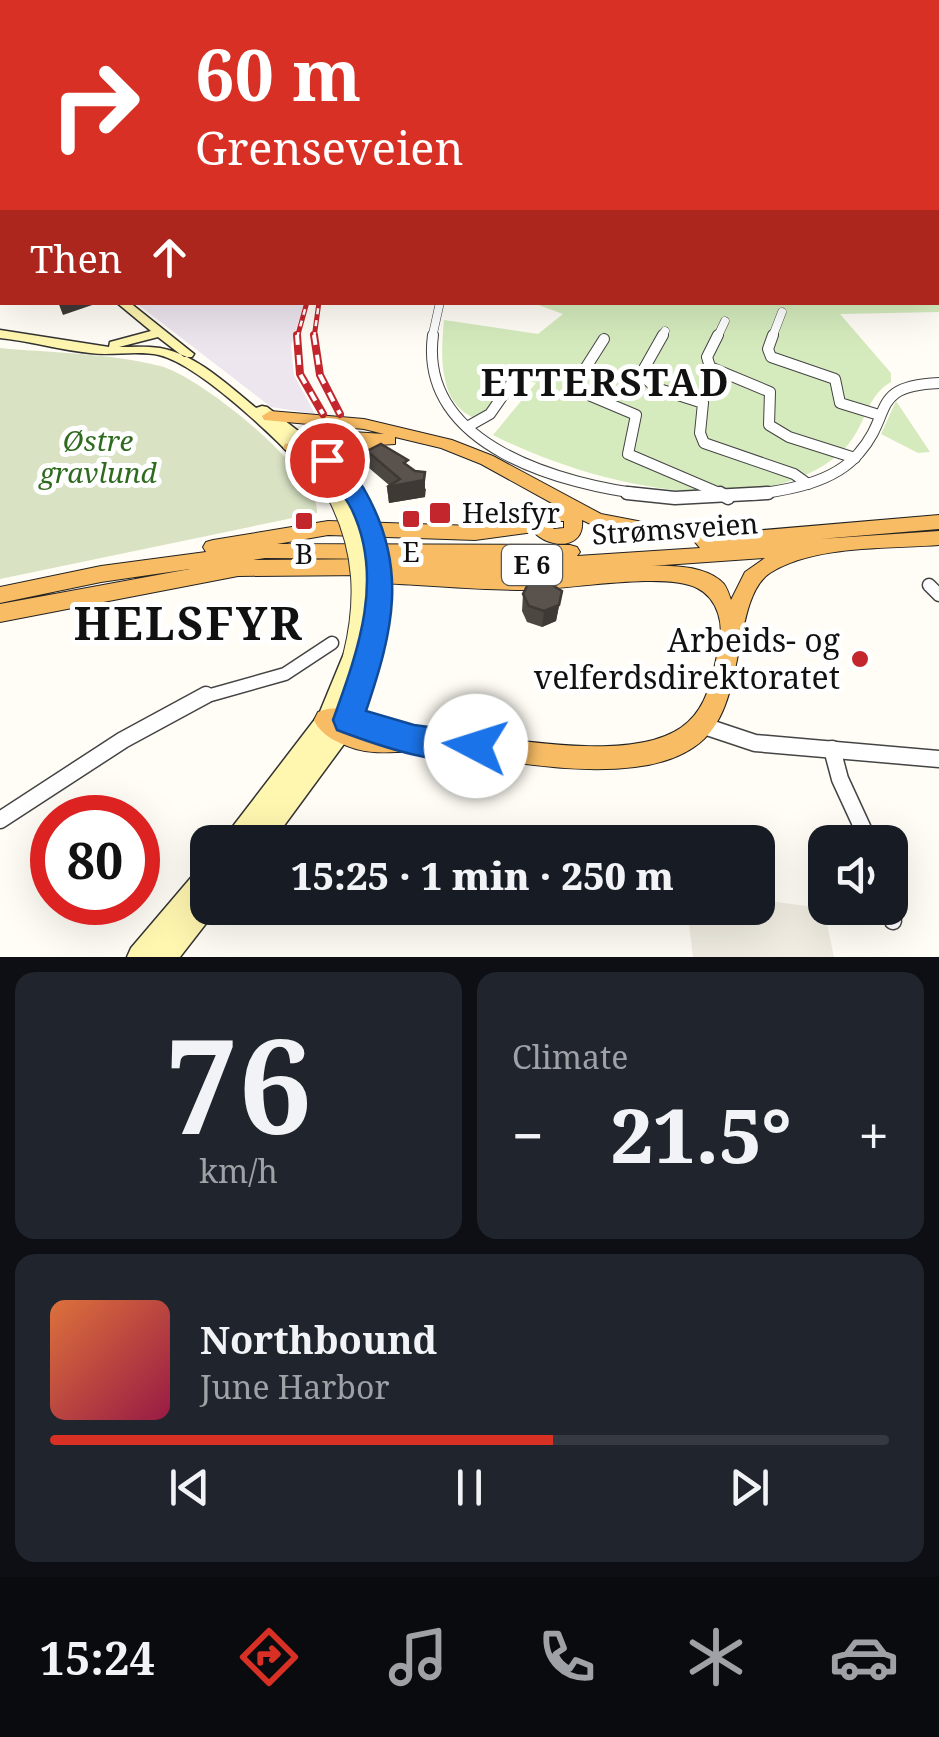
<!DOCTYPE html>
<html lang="en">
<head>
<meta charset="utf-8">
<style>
	body { margin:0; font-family:"Noto Serif",serif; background:#20242c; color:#f1f3f6; height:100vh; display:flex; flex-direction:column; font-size:38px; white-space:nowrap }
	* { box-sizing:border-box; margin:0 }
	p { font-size:32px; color:#9ea1a6 }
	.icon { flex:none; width:55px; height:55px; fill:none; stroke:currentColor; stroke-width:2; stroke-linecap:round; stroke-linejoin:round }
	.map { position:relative; height:957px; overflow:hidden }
	.sheet { display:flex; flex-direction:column; gap:15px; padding:15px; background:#0d0f14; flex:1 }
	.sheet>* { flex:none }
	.top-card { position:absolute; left:0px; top:0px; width:940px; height:305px; box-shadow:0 10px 40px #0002; background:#d93025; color:#fff; overflow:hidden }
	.fabs { position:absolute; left:808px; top:825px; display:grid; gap:20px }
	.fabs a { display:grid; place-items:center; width:100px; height:100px; border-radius:20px; background:#171b24; box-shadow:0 10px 40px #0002; font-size:50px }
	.speed { position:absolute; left:30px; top:795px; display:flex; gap:20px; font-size:50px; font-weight:700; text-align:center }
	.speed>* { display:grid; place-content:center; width:130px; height:130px; border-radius:50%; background:#171b24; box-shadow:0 10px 40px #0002; line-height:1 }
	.speed .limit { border:15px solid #d22; background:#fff; color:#111 }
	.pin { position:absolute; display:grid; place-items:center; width:85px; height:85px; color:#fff; margin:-42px; border:5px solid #fff; border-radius:50%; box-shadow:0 2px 10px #0007 }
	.me { position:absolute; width:110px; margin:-55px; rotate:275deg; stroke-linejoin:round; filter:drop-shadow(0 0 8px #0008) }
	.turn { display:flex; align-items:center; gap:35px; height:210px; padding:0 30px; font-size:45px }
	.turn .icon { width:130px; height:130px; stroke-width:2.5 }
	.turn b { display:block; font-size:70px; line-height:85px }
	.then { display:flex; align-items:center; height:95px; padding:0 30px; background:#0003; gap:20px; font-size:38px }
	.big { font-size:75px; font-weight:800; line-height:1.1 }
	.sheet .tile { flex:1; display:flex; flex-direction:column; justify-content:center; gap:15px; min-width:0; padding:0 35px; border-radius:20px; background:#20242c }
	.sheet .dial { align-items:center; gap:0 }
	.dial b { font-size:130px; line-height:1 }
	.song { display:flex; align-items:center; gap:30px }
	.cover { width:120px; height:120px; border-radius:15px; background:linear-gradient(135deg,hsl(20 70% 55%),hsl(340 70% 35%)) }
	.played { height:10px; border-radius:5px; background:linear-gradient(90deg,#d93025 60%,#363941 60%) }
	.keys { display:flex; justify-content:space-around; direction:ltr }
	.heat { display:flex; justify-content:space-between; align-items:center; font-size:55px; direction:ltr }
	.sheet .tiles { flex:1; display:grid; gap:15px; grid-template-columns:1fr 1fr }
	.tile:last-child { grid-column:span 2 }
	.trip { position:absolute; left:190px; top:825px; width:585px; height:100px; border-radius:20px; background:#171b24; box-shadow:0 10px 40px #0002; font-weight:800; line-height:100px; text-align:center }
	.dock { display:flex; height:160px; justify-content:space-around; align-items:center; background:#090b0e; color:#9ea1a6 }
	.dock .icon { width:70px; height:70px }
	.dock .selected { color:#d93025 }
	.dock b { font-size:45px; color:#f1f3f6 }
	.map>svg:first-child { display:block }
</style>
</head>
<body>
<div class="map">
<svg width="939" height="957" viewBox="0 0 939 957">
	<rect width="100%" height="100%" fill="#fffdf5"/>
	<path fill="#eee6ef" d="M136,303H304L291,346L294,375L315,414L271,407Z"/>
	<g fill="#d5ebbd">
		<path d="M939,262V312L840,314L891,373V382C862,398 867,435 833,459C744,525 581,480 493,435L536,383L514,376L482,415L474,418C437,402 441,352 444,320L538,334L563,314L533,303L938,302Z"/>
		<path d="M896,401L930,452L918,453L881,434Z"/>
	</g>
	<path fill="#d9e3c4" d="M0,348C52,353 110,353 160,366C198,375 320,471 317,513L0,579Z"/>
	<path fill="#f1ede2" d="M770,901L813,907L816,922L827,924L834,957H693L687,908L771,910Z"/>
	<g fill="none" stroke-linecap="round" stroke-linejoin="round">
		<g stroke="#444" stroke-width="9">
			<g id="minor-far3">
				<path d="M432,338L440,302"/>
				<path d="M661,338L665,331"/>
				<path d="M717,338L725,321"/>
				<path d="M772,338L782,312"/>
			</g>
		</g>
		<g stroke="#444" stroke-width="12">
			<g id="minor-far2">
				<path d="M433,335C418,447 564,485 649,495"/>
				<path d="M663,335L641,374L656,388L703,403L700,433L704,443L794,474L808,484"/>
				<path d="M718,335L707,357L710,367L770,392L769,425L789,437L855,458"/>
				<path d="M773,335L768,349L771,357L835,379L840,403L879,415"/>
				<path d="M604,339L576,383L579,391L636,415L628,454L724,495"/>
				<path d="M467,427L490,414L515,378"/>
				<path d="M751,495C788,490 834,483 859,453C894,413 869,386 939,383"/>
			</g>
		</g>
		<g stroke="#444" stroke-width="15">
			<g id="minor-far1">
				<path d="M627,493L675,498L768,493"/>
				<path d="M720,493L728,498"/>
				<path d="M929,585L939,595"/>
				<path d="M200,698L285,674L332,643"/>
			</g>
		</g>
		<g stroke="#444" stroke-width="19">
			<g id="minor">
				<path d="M704,726L755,743L939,759"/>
				<path d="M832,749L840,779L869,842"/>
				<path d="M0,820L123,740L206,695"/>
				<path d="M890,908L893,921"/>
			</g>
		</g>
		<g stroke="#333" stroke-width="3">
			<g id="secondary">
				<path d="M116,302H129L194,354L192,357H184L158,337L119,347C132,347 146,346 160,348C196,354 229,386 256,408L262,406L267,407L332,457L363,493L366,497L363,501H353L322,463L295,442L331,478L346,498L343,502H333C303,463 205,366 159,355C137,350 112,356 90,353C60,350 30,341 0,338V330L109,347L110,342L151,331Z"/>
				<path d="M352,649L359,651L361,657L346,695L365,651L372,649L379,651L381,657L347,740L272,842H224L227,834L319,714L345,651Z"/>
				<path d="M208,863V908H218L180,957H127L131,948L200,867Z"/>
			</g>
		</g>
		<g stroke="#222" stroke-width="2">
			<path id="trunk" d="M270,411L364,419L452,440L493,456L601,514L674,528L681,530L683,535L681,540L674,542L597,527L582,520C585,550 549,549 534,532L475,540L328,535L277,544L570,545L577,547L580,552L577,556L700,548L695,542L698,537L705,535L939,515V529L820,539L939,531V545C886,549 814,545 770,573C732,598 747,699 704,739C686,756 660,764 635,767C562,776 489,755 417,752C396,751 377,755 356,749C340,744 321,736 314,720L318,712C348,700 383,721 413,728C435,733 459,733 481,736C535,742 645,762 688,722C709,703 713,673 719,646C724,626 719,599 697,588C664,571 566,590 524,590C476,590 428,585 380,583L373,581L370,575L238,576L0,622V604L190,569L101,582L0,603V587L101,566L206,552L203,547L206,542L213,540L328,521L475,526L536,518L540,509L559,507L481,464L441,448L395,437V444L379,445L362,453L351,483H339L336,479L347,450L356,443L291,454L283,448L285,444L352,432L384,434L364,429L264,420L262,416ZM553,521H564V528L554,529L551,526ZM265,558L394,559L253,560ZM765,558L745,572L731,600C729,594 727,588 724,584C708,566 672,565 650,566Z"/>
		</g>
		<use href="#minor-far3" stroke="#fff" stroke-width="8"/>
		<use href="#minor-far2" stroke="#fff" stroke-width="10"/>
		<use href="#minor-far1" stroke="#fff" stroke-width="12"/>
		<use href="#minor" stroke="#fff" stroke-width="16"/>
		<use href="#secondary" fill="#fff6b0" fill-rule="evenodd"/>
		<use href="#trunk" fill="#f7bc64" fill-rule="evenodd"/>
		<g stroke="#c4262e" stroke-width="5">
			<g id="rail-far1">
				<path d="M297,338L307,302"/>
				<path d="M314,338L319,302"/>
			</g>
		</g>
		<g stroke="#c4262e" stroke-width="8">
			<g id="rail">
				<path d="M297,335L300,374L323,414"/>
				<path d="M314,335L320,375L340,414"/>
			</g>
		</g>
		<use href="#rail-far1" stroke="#fff" stroke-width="2.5" stroke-dasharray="6" stroke-linecap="butt"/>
		<use href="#rail" stroke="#fff" stroke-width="4" stroke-dasharray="10" stroke-linecap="butt"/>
		<g stroke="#333" stroke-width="20" stroke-linecap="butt">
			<g id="secondary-bridge">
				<path d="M358,497C382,550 385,600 372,657"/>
				<path d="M338,498C364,550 366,601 352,657"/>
			</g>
		</g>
		<use href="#secondary-bridge" stroke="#fff6b0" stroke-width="18"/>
	</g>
	<g fill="#4d4742">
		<path d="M367,451L426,489L425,497L389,503L387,487L389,485L369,468Z"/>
		<path d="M562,591L556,621L542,627L527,622L522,611L523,594Z"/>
	</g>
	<g fill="#3f3936">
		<path d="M58,302H101L63,315Z"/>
		<path d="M425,472V497L389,503L387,487Z"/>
		<path d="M562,591L556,621L542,627L544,611Z"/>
	</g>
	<g fill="#5a524d" stroke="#3f3936" stroke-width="2.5">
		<path d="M381,444L408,460L404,463L415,471L425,472L424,480L387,487L400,479L367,451Z"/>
		<path d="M544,580L562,591L559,605L544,611L529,606L523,594L528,584Z"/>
	</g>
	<linearGradient id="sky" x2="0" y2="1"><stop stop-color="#95c6ee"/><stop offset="0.47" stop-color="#fffefa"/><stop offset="1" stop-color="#fffefa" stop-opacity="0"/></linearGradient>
	<rect width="939" height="253" fill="url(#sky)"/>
	<path fill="#1a73e8" stroke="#114b97" stroke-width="2.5" d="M327,452C341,456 356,476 364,489C409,567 393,631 366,711L414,725L488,735L492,746L488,756C450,772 374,744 337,730L333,720C357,653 385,580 352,510C343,491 327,477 316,460Z"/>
	<g fill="#c4262e" stroke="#fff" stroke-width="4">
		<rect x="428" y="501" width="24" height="24" rx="5"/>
		<rect x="401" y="509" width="20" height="20" rx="5"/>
		<rect x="294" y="511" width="20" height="20" rx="5"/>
		<circle cx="860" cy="659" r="10"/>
	</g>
	<g text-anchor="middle" stroke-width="10" stroke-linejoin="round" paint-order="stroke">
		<rect fill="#fff" stroke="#585858" stroke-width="2.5" x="502" y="545" width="60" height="40" rx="8"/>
		<g font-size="25" font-weight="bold" fill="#111">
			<text x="532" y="574">E 6</text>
		</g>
		<g font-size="28" font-style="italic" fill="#2f6b1f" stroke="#fff">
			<text x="98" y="451">Østre<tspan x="98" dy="32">gravlund</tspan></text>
		</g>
		<g font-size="28" fill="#111" stroke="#fff">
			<text x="462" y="523" text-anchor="start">Helsfyr</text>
			<text x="411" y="562">E</text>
			<text x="304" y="564">B</text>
		</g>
		<g font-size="28" fill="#111" stroke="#fff">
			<text transform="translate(675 529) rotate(-4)" y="10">Strømsveien</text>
		</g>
		<g font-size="32" fill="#111" stroke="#fff" text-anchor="end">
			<text x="840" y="652">Arbeids- og<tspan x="840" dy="37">velferdsdirektoratet</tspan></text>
		</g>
		<g font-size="38" font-weight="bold" letter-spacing="2.5" fill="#111" stroke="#fff">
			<text x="606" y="396">ETTERSTAD</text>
		</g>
		<g font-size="45" font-weight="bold" letter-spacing="2.5" fill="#111" stroke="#fff">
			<text x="189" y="640">HELSFYR</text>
		</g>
	</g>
</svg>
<div class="fabs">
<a><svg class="icon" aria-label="sound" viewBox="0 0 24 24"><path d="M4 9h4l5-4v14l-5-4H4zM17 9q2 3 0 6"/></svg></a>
</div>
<div class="speed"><div class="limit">80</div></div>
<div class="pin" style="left:327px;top:460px;background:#d93025"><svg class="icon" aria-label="arrive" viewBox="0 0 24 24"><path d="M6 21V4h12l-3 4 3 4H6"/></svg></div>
<svg class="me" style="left:476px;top:746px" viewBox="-20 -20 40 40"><circle r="19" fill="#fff"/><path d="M0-13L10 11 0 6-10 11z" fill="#1a73e8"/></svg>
<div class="trip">15:25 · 1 min · 250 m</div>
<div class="top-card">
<div class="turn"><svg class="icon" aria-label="right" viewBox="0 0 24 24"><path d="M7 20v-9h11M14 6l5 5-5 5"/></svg><div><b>60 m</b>Grenseveien</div></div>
<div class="then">Then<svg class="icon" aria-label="ahead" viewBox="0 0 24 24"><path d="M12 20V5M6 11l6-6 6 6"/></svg></div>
</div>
</div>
<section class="sheet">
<div class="tiles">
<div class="tile dial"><b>76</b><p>km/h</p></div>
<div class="tile"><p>Climate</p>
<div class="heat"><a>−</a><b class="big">21.5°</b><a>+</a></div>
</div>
<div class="tile">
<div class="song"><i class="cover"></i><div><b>Northbound</b><p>June Harbor</p></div></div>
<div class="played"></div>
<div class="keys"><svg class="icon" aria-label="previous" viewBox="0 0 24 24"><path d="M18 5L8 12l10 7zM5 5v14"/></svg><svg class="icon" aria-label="pause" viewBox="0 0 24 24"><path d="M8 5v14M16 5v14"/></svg><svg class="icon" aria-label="next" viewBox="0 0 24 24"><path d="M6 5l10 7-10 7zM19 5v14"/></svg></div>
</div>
</div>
</section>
<nav class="dock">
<b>15:24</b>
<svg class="icon selected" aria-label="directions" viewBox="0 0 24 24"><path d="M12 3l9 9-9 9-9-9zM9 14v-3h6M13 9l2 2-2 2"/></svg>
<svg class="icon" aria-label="music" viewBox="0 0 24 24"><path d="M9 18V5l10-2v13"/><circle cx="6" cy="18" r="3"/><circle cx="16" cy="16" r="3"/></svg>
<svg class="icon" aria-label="phone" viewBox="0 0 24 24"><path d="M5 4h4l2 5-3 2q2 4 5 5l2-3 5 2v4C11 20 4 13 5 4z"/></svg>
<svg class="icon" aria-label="climate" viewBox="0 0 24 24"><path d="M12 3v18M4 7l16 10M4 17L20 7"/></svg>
<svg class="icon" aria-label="car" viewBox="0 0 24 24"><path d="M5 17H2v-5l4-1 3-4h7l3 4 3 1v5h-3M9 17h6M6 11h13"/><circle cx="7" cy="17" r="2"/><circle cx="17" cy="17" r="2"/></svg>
</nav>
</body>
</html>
